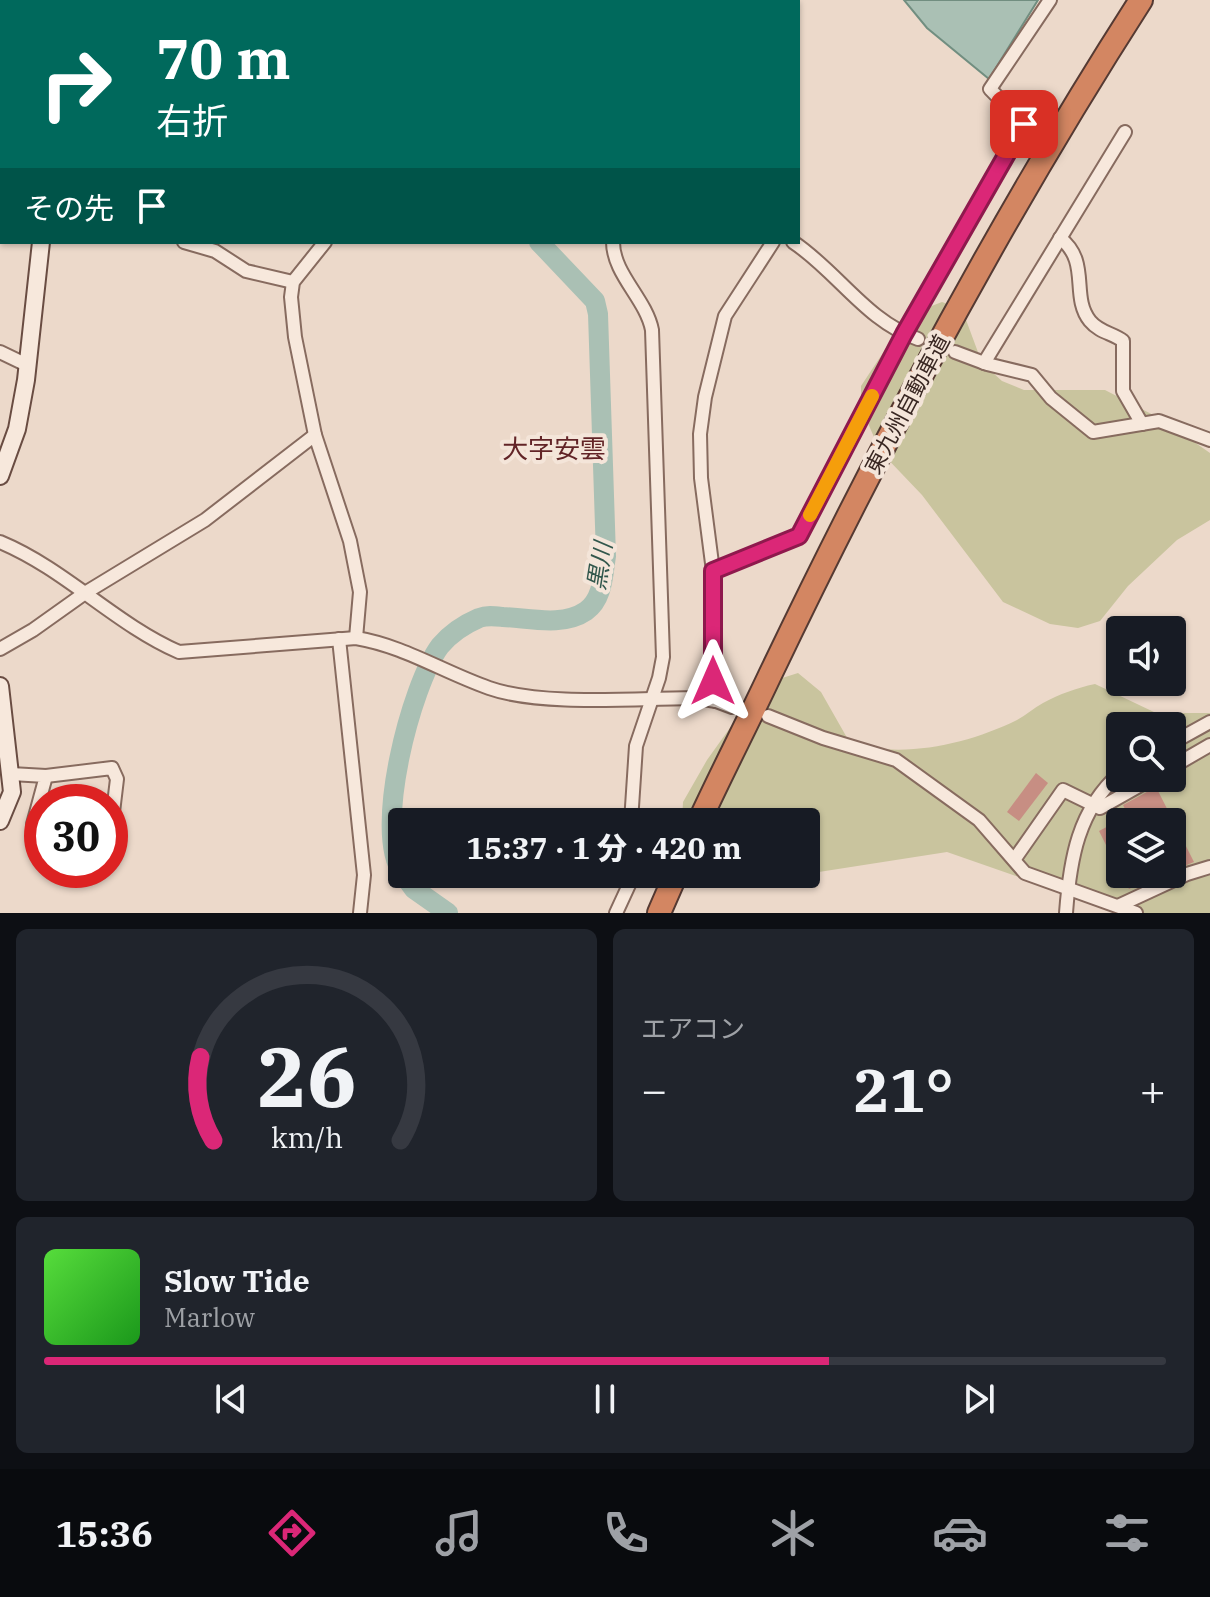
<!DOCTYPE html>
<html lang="ja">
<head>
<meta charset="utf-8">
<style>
	body { margin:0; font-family:"IBM Plex Serif","Noto Sans JP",serif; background:#20242c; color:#f1f3f6; height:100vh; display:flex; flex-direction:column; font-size:30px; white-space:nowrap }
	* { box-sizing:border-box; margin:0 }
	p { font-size:26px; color:#9ea1a6 }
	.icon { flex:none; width:44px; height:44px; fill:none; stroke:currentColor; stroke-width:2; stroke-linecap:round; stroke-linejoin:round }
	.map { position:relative; height:913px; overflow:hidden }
	.sheet { display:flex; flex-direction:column; gap:16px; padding:16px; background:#0d0f14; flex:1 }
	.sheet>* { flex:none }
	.guide { position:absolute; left:0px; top:0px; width:800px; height:244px; box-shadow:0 2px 6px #0004; background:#00695c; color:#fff; overflow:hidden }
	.tools { position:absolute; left:1106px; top:616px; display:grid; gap:16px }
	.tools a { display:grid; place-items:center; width:80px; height:80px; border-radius:8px; background:#171b24; box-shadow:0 2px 6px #0004; font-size:40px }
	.speed { position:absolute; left:24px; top:784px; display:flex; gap:16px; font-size:40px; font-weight:700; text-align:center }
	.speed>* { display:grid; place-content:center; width:104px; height:104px; border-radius:50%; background:#171b24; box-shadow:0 2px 6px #0004; line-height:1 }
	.speed .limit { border:12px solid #d22; background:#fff; color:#111 }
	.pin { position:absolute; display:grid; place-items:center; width:68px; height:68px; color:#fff; margin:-34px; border-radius:16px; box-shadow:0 4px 12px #0006 }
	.me { position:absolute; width:88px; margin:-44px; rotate:0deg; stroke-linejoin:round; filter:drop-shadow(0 0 6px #0008) }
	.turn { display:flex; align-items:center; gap:28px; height:168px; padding:0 24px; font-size:36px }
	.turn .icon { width:104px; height:104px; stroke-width:2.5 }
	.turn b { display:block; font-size:56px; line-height:68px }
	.then { display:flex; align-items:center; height:76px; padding:0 24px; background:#0003; gap:16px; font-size:30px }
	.big { font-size:60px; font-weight:800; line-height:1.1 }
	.sheet .widget { flex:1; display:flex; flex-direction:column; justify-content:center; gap:12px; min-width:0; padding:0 28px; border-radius:12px; background:#20242c }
	.sheet .dial { align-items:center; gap:0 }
	.dial svg { height:208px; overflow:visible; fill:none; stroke:#363941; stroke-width:7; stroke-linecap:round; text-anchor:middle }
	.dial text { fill:#f1f3f6; stroke:none }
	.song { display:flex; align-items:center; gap:24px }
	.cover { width:96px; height:96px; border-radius:12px; background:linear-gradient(135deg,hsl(110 70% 55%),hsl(120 70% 35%)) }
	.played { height:8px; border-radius:4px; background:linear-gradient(90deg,#db2777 70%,#363941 70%) }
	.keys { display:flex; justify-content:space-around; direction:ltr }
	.heat { display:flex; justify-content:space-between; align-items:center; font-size:44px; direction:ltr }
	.sheet .tiles { flex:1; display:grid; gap:16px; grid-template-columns:1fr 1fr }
	.widget:last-child { grid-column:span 2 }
	.trip { position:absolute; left:388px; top:808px; width:432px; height:80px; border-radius:8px; background:#171b24; box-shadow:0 2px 6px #0004; font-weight:800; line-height:80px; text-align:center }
	.tab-bar { display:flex; height:128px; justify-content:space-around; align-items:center; background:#090b0e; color:#9ea1a6 }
	.tab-bar .icon { width:56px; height:56px }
	.tab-bar .current { color:#db2777 }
	.tab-bar b { font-size:36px; color:#f1f3f6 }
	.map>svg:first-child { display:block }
</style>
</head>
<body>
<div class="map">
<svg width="1210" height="913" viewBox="0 0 1210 913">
	<rect width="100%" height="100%" fill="#ecd9ca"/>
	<g fill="#c9c49e" fill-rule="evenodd">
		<path d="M942,302L962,309L982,363L1002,381L1024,390H1105L1161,419L1210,453V520L1177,540L1128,586L1100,621L1078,628L1050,624L1003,602L922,495L880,451L861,407V386L908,315Z"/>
		<path d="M798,673L821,692L850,743C904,759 968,744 1017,720C1026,715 1034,708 1043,703C1060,694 1076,688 1095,684L1156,713H1210V913H1114L1059,891L947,852L806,874V822H682L683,802L707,760L747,704L776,680ZM1120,726H1172V778H1120ZM1120,822H1172V874H1120Z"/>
	</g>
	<path fill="#aac0b4" stroke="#718e80" stroke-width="2" d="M904,0H1038L989,79L927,28Z"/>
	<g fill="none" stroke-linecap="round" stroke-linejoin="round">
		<g stroke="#aac0b4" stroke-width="20">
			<path d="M384,0L386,2"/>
			<path d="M402,872C373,832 411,685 440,646C450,634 465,624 479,618C487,615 494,616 503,617C529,618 563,627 586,611C603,599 603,575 606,556L598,314L595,301L539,242"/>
			<path d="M403,874L414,889L448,913"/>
		</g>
	</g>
	<g fill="#c78e83">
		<path d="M1036,773L1048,783L1019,821L1007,812Z"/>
		<path d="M1156,787L1194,862L1172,871V822H1146L1143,815L1131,821L1123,805Z"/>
		<path d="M1120,820V873L1099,831Z"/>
		<path d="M1121,874H1144L1147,880L1129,889Z"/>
	</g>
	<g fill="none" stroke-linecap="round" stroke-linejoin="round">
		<g stroke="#876b5f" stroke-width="16">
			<g id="minor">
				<path d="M512,2V0"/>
				<path d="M629,2V0"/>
				<path d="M0,177H2"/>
				<path d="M1060,238C1091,262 1070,296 1090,321C1100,333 1113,333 1123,341V391L1142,424"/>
				<path d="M184,242L215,251L246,271L293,282"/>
				<path d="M325,242L293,282L291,297L295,337L315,435L350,541L360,592L356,638"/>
				<path d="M613,242C613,274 646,299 652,330L663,657L659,678L636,746L631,822"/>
				<path d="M793,242C837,271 867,322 918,339"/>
				<path d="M0,352L27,365"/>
				<path d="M955,352L987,364L1032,375L1051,398L1093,432L1159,421L1210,440"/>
				<path d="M984,363L1125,132"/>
				<path d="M0,542C65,569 115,624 179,652L356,638C404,646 443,672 489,688C543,707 638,698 697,698L716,701L732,707"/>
				<path d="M713,571L799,536L904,334L1024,124L990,89L1050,0"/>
				<path d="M339,639L364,875L360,913"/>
				<path d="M0,649L33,630L85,593L205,520L315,435"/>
				<path d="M716,701L713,681V571L701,478L700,434L705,397L725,316L773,242"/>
				<path d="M768,716L823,738L896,760L979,820L1025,873L1136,913"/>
				<path d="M1172,743L1210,722"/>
				<path d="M1172,767L1210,745"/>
				<path d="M11,774L46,776L33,824"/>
				<path d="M46,776L112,768L117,779L110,837"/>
				<path d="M1014,860L1063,790L1100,808L1153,778"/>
				<path d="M1118,906L1187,874L1210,867"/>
				<path d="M616,913L634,874"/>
				<path d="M1066,913C1070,859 1078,810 1120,773"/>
			</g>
		</g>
		<g stroke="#694c42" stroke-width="20">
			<g id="secondary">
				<path d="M46,0L47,2"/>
				<path d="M0,476L17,429L26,380L41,242"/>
				<path d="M0,686L12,792L0,821"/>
			</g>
		</g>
		<g stroke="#553a33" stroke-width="26">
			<g id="motorway">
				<path d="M699,822C722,772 747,724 770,675C881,443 1002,216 1141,0"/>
				<path d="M659,913L676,874"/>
			</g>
		</g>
		<use href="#minor" stroke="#f7e8dc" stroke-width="12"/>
		<use href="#secondary" stroke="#f7e8dc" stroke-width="16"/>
		<use href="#motorway" stroke="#d38662" stroke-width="22"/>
	</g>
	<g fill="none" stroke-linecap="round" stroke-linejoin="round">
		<g stroke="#8e194d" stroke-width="20">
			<path id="route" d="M713,681V571L799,536L904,334L1024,124"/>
		</g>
		<use href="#route" stroke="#db2777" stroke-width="14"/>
		<path stroke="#f59e0b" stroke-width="14" d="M810,515L872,396"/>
	</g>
	<g text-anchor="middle" stroke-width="8" stroke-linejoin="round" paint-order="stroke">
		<g font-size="22" fill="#392722" stroke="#f4e5d9">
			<text transform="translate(907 404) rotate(-62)" y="8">東九州自動車道</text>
		</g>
		<g font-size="24" font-style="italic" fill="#32574c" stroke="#f4e5d9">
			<text transform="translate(600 566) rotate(-81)" y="8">黒川</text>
		</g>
		<g font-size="26" fill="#622427" stroke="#f4e5d9">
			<text x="554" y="458">大字安雲</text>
		</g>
	</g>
</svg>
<div class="tools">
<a><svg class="icon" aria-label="sound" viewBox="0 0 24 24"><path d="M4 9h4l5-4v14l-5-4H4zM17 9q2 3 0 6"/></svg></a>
<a><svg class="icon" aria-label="search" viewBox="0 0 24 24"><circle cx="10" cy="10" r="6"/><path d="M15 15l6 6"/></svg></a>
<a><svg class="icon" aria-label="layers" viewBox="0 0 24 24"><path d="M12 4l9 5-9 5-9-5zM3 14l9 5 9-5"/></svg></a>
</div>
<div class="speed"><div class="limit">30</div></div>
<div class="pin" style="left:1024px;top:124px;background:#d93025"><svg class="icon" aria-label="arrive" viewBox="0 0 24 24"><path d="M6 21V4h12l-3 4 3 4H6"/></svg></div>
<svg class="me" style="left:713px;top:681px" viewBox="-20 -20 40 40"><path d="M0-17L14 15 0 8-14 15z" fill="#db2777" stroke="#fff" stroke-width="4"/></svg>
<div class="trip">15:37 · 1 分 · 420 m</div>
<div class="guide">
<div class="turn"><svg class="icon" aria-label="right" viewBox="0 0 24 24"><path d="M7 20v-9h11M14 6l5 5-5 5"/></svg><div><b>70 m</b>右折</div></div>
<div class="then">その先<svg class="icon" aria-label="arrive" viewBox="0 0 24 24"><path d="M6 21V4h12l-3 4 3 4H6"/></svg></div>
</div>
</div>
<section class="sheet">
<div class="tiles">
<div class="widget dial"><svg viewBox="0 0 100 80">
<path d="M14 69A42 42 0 1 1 86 69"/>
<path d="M14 69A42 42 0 0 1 9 37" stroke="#db2777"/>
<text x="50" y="56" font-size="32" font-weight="700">26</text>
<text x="50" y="72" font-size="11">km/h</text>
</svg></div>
<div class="widget"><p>エアコン</p>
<div class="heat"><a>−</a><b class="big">21°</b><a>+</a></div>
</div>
<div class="widget">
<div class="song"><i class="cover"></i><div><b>Slow Tide</b><p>Marlow</p></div></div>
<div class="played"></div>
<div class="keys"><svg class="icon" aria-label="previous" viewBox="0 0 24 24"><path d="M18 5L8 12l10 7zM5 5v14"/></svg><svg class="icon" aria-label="pause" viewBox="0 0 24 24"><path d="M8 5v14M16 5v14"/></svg><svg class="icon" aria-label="next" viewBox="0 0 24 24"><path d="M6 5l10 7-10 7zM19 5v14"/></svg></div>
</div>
</div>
</section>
<nav class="tab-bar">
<b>15:36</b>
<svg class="icon current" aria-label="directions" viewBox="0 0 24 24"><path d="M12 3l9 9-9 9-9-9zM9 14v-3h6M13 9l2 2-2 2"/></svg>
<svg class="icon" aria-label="music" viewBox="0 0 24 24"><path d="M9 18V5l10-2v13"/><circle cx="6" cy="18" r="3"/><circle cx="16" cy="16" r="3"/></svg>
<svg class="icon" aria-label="phone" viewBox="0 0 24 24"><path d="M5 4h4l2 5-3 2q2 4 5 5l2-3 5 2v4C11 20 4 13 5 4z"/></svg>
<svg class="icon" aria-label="climate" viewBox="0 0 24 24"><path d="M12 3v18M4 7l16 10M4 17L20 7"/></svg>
<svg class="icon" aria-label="car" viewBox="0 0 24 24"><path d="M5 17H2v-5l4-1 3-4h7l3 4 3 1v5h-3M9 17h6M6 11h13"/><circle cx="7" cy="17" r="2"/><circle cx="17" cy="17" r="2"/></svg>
<svg class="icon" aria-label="filters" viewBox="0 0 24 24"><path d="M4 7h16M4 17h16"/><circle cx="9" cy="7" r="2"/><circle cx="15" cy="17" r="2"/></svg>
</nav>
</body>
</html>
